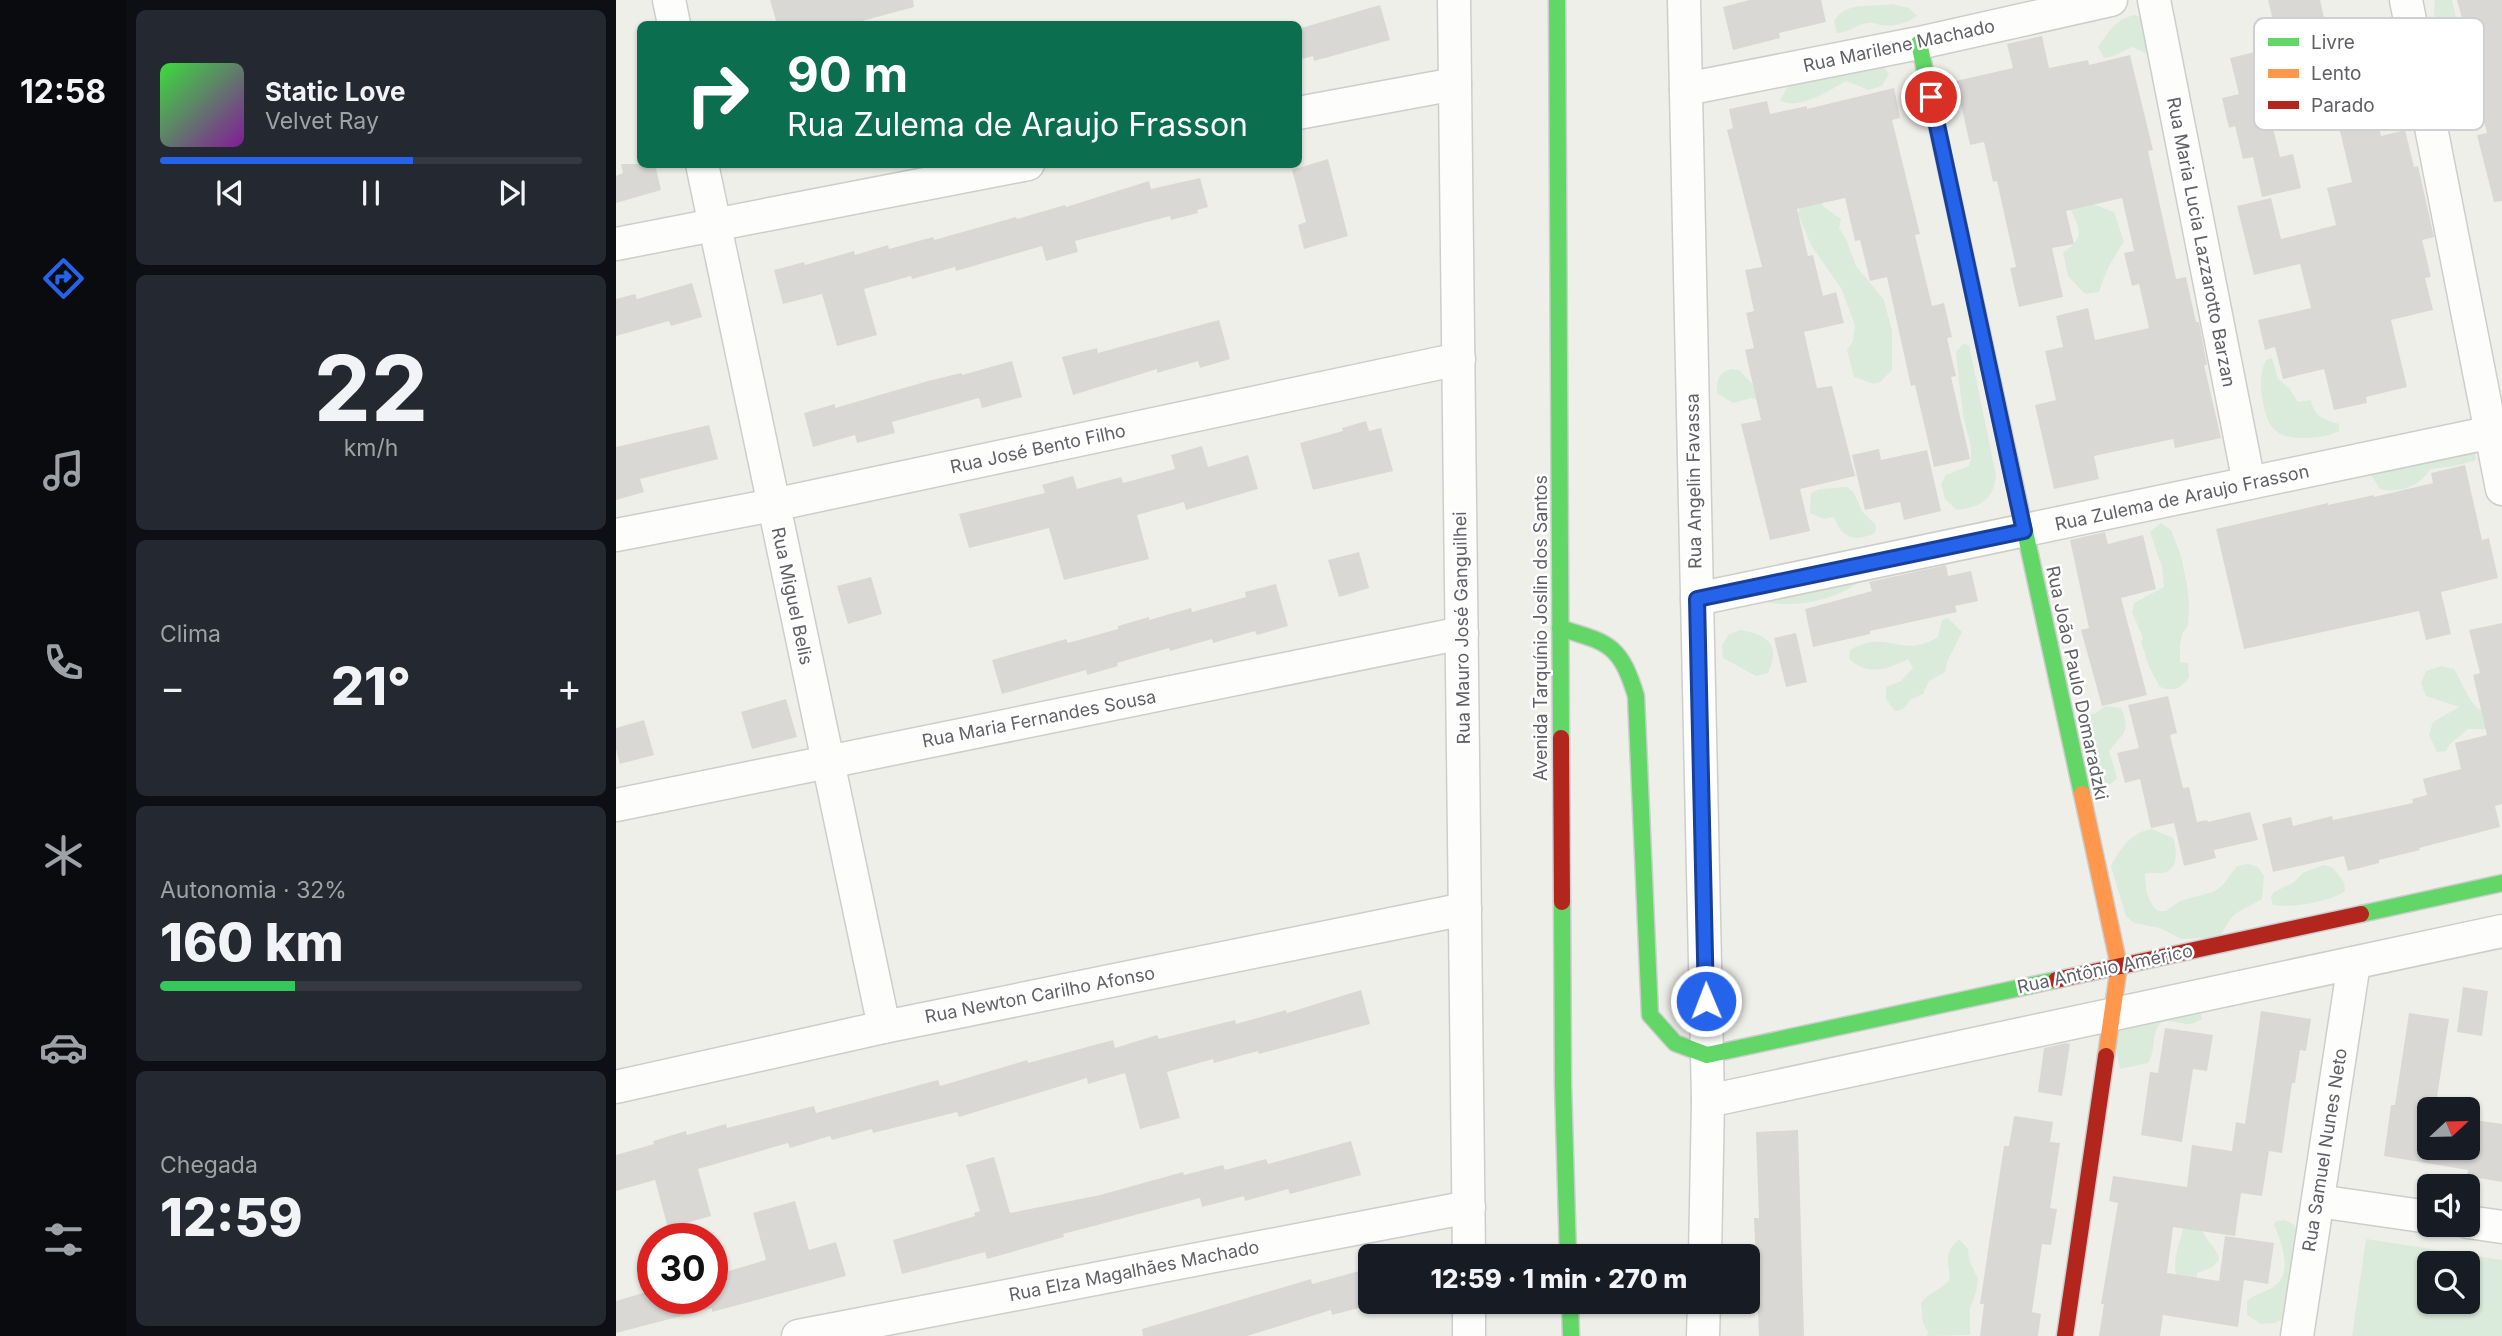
<!DOCTYPE html>
<html lang="pt">
<head>
<meta charset="utf-8">
<style>
	body { margin:0; font-family:Inter,sans-serif; background:#242831; color:#f1f3f6; height:100vh; display:flex; flex-direction:column; font-size:26px; white-space:nowrap }
	* { box-sizing:border-box; margin:0 }
	p { font-size:23px; color:#9ea1a6 }
	.icon { flex:none; width:38px; height:38px; fill:none; stroke:currentColor; stroke-width:2; stroke-linecap:round; stroke-linejoin:round }
	.map { position:relative; flex:1; overflow:hidden }
	.panel { display:flex; flex-direction:column; gap:10px; padding:10px; background:#0d0f14; width:490px }
	.panel>* { flex:none }
	.banner { position:absolute; left:21px; top:21px; width:665px; height:147px; border-radius:10px; box-shadow:0 2px 5px #0004; background:#0b6e4f; color:#fff; overflow:hidden }
	.needle { width:46px; rotate:68deg }
	.buttons { position:absolute; left:1801px; top:1097px; display:grid; gap:14px }
	.buttons a { display:grid; place-items:center; width:63px; height:63px; border-radius:10px; background:#171b24; box-shadow:0 2px 5px #0004; font-size:35px }
	.speed { position:absolute; left:21px; top:1223px; display:flex; gap:14px; font-size:35px; font-weight:700; text-align:center }
	.speed>* { display:grid; place-content:center; width:91px; height:91px; border-radius:50%; background:#171b24; box-shadow:0 2px 5px #0004; line-height:1 }
	.speed .limit { border:10px solid #d22; background:#fff; color:#111 }
	.pin { position:absolute; display:grid; place-items:center; width:60px; height:60px; color:#fff; margin:-30px; border:4px solid #fff; border-radius:50%; box-shadow:0 2px 7px #0007 }
	.me { position:absolute; width:77px; margin:-38px; rotate:359deg; stroke-linejoin:round; filter:drop-shadow(0 0 5px #0008) }
	.turn { display:flex; align-items:center; gap:24px; height:147px; padding:0 35px; font-size:32px }
	.turn .icon { width:91px; height:91px; stroke-width:2.5 }
	.turn b { display:block; font-size:49px; line-height:60px }
	.big { font-size:52px; font-weight:800; line-height:1.1 }
	.panel .widget { flex:1; display:flex; flex-direction:column; justify-content:center; gap:10px; min-width:0; padding:0 24px; border-radius:10px; background:#242831 }
	.panel .dial { align-items:center; gap:0 }
	.dial b { font-size:91px; line-height:1 }
	.song { display:flex; align-items:center; gap:21px }
	.cover { width:84px; height:84px; border-radius:10px; background:linear-gradient(135deg,hsl(120 70% 55%),hsl(290 70% 35%)) }
	.played { height:7px; border-radius:4px; background:linear-gradient(90deg,#2563eb 60%,#363941 60%) }
	.keys { display:flex; justify-content:space-around; direction:ltr }
	.heat { display:flex; justify-content:space-between; align-items:center; font-size:38px; direction:ltr }
	.charge { height:10px; border-radius:5px; background:linear-gradient(90deg,#34c759 32%,#363941 0) }
	.trip { position:absolute; left:742px; top:1244px; width:402px; height:70px; border-radius:10px; background:#171b24; box-shadow:0 2px 5px #0004; font-weight:800; line-height:70px; text-align:center }
	main { display:flex; flex:1; min-height:0 }
	.dock { display:flex; flex-direction:column; width:126px; justify-content:space-around; align-items:center; background:#090b0e; color:#9ea1a6 }
	.dock .icon { width:49px; height:49px }
	.dock .selected { color:#2563eb }
	.dock b { font-size:32px; color:#f1f3f6 }
	.map>svg:first-child { display:block }
</style>
</head>
<body>
<main>
<nav class="dock">
<b>12:58</b>
<svg class="icon selected" aria-label="directions" viewBox="0 0 24 24"><path d="M12 3l9 9-9 9-9-9zM9 14v-3h6M13 9l2 2-2 2"/></svg>
<svg class="icon" aria-label="music" viewBox="0 0 24 24"><path d="M9 18V5l10-2v13"/><circle cx="6" cy="18" r="3"/><circle cx="16" cy="16" r="3"/></svg>
<svg class="icon" aria-label="phone" viewBox="0 0 24 24"><path d="M5 4h4l2 5-3 2q2 4 5 5l2-3 5 2v4C11 20 4 13 5 4z"/></svg>
<svg class="icon" aria-label="climate" viewBox="0 0 24 24"><path d="M12 3v18M4 7l16 10M4 17L20 7"/></svg>
<svg class="icon" aria-label="car" viewBox="0 0 24 24"><path d="M5 17H2v-5l4-1 3-4h7l3 4 3 1v5h-3M9 17h6M6 11h13"/><circle cx="7" cy="17" r="2"/><circle cx="17" cy="17" r="2"/></svg>
<svg class="icon" aria-label="filters" viewBox="0 0 24 24"><path d="M4 7h16M4 17h16"/><circle cx="9" cy="7" r="2"/><circle cx="15" cy="17" r="2"/></svg>
</nav>
<section class="panel">
<div class="widget">
<div class="song"><i class="cover"></i><div><b>Static Love</b><p>Velvet Ray</p></div></div>
<div class="played"></div>
<div class="keys"><svg class="icon" aria-label="previous" viewBox="0 0 24 24"><path d="M18 5L8 12l10 7zM5 5v14"/></svg><svg class="icon" aria-label="pause" viewBox="0 0 24 24"><path d="M8 5v14M16 5v14"/></svg><svg class="icon" aria-label="next" viewBox="0 0 24 24"><path d="M6 5l10 7-10 7zM19 5v14"/></svg></div>
</div>
<div class="widget dial"><b>22</b><p>km/h</p></div>
<div class="widget"><p>Clima</p>
<div class="heat"><a>−</a><b class="big">21°</b><a>+</a></div>
</div>
<div class="widget"><p>Autonomia · 32%</p><b class="big">160 km</b><div class="charge"></div></div>
<div class="widget"><p>Chegada</p><b class="big">12:59</b></div>
</section>
<div class="map">
<svg width="1886" height="1336" viewBox="0 0 1886 1336">
	<rect width="100%" height="100%" fill="#efefea"/>
	<g fill="#daeadb" fill-rule="evenodd">
		<path d="M1819,0H1836L1841,22L1840,30L1833,35L1823,33L1818,12Z"/>
		<path d="M1276,4L1293,8L1301,16C1289,24 1278,27 1264,25C1262,24 1254,22 1253,23C1240,23 1235,33 1221,33L1218,22C1229,0 1255,8 1276,4Z"/>
		<path d="M1519,15L1528,19L1541,51L1532,54L1516,47L1498,56L1488,58L1482,47C1493,32 1499,19 1519,15Z"/>
		<path d="M1266,65L1273,74L1266,86L1253,90L1230,81C1214,90 1181,112 1164,100L1174,83Z"/>
		<path d="M1472,186L1479,205L1498,212L1508,242C1497,257 1488,274 1483,292L1469,294L1452,276L1447,252C1471,238 1463,227 1453,206Z"/>
		<path d="M1200,196L1208,207L1225,219L1223,228L1231,241L1240,266L1268,300L1276,331V370L1264,382L1258,384L1238,377L1231,350L1237,341L1239,325L1225,288L1195,245L1182,214L1188,197Z"/>
		<path d="M1347,344L1353,345L1380,475C1378,500 1364,507 1341,510L1329,499L1325,484L1330,475L1353,466C1360,447 1349,432 1347,413C1344,393 1342,372 1340,352Z"/>
		<path d="M1656,358L1662,379L1673,388L1682,402L1695,400C1698,418 1709,419 1723,424V431C1709,437 1700,438 1686,438C1656,438 1651,424 1646,397C1644,383 1644,373 1650,360Z"/>
		<path d="M1115,369L1123,370L1137,385L1143,384L1144,401L1136,398L1117,403L1101,393C1101,380 1102,373 1115,369Z"/>
		<path d="M1858,446L1860,460L1839,466L1814,469C1805,486 1783,494 1764,489L1755,475L1759,465Z"/>
		<path d="M1231,487L1238,493L1246,511L1260,525L1259,533C1239,542 1226,539 1218,517L1208,519L1194,513L1195,493L1204,489Z"/>
		<path d="M1545,523L1555,530L1565,556L1571,585L1573,604L1572,626L1566,634L1564,644V662L1572,663L1573,677C1565,689 1558,692 1544,687L1534,669L1525,642L1527,638L1516,612L1518,603L1548,587L1546,567L1534,532Z"/>
		<path d="M1233,576L1241,584C1215,601 1179,608 1150,602L1147,592Z"/>
		<path d="M1332,618L1346,632L1331,662L1329,672L1313,681L1307,694L1295,699L1287,709L1279,711L1270,699V687L1285,681L1297,668L1292,659C1274,669 1249,677 1233,658L1234,650C1271,628 1284,660 1322,637L1326,620Z"/>
		<path d="M1125,630C1152,635 1165,645 1152,673L1140,676L1107,658L1106,646L1113,634Z"/>
		<path d="M1825,666L1838,669L1855,701L1862,709L1868,710L1870,729H1852L1833,745L1830,751L1821,752L1813,735L1817,722L1843,707L1810,696L1805,683L1810,671Z"/>
		<path d="M1490,706L1505,708C1516,733 1506,733 1493,751L1501,778C1494,786 1489,788 1479,785L1460,715L1478,714Z"/>
		<path d="M1535,829L1557,838C1561,849 1563,870 1547,873C1540,874 1536,871 1529,874C1530,891 1530,899 1542,911H1550L1564,901L1597,892L1606,886L1621,866L1632,864L1642,867L1648,876L1646,899C1621,914 1619,908 1604,937L1565,939L1544,928L1518,923L1510,916L1495,866C1504,849 1514,833 1535,829Z"/>
		<path d="M1707,865L1716,867L1728,882L1729,891C1715,902 1675,908 1657,905L1655,897L1658,892L1677,883L1687,873Z"/>
		<path d="M1583,1006L1586,1019C1582,1021 1579,1023 1575,1024C1563,1026 1547,1013 1540,1030C1536,1042 1539,1051 1532,1063L1504,1069L1497,1032Z"/>
		<path d="M1669,1220L1678,1225L1685,1240L1669,1318L1659,1323L1645,1324L1631,1315V1301C1641,1292 1653,1292 1661,1284C1677,1270 1664,1240 1658,1224L1660,1221Z"/>
		<path d="M1567,1226H1585C1587,1240 1601,1245 1603,1260L1595,1268L1581,1273L1580,1295L1560,1275C1556,1256 1565,1244 1567,1226Z"/>
		<path d="M1343,1239L1352,1249L1353,1260L1362,1279L1360,1292L1354,1308V1335L1311,1336L1312,1332L1307,1323L1305,1303C1314,1291 1323,1291 1333,1281C1335,1260 1325,1257 1343,1239Z"/>
		<path d="M1750,1239L1886,1260V1336H1736ZM1813,1264H1852V1302H1813Z"/>
	</g>
	<g fill="#d9d8d5">
		<path d="M154,0H297L298,7L235,24H161Z"/>
		<path d="M1133,0H1205L1210,22L1163,33L1164,38L1117,50L1107,7Z"/>
		<path d="M1652,0H1704L1712,36L1719,34L1732,88L1652,107L1664,157L1677,154L1685,188L1646,197L1637,157L1627,159L1619,126L1613,128L1606,98L1623,94L1614,58L1663,46Z"/>
		<path d="M1841,0H1886V201L1878,202L1861,135L1871,133L1858,84L1827,92L1823,71L1849,64L1845,45L1853,43Z"/>
		<path d="M764,5L774,40L698,61L697,56L682,60V29Z"/>
		<path d="M1426,36L1433,68L1472,60L1473,65L1514,55L1537,150L1532,151L1560,279L1570,277L1580,322H1583L1591,365H1588L1605,438L1559,448L1557,439L1478,456L1483,479L1438,489L1419,405L1440,400L1429,351L1447,347L1440,316L1472,308L1479,340L1533,328L1523,284L1516,286L1508,253L1518,251L1506,198L1450,211L1458,244L1436,248L1447,297L1403,307L1394,268L1400,267L1381,181L1377,182L1368,142L1354,145L1340,81L1397,68L1391,44Z"/>
		<path d="M1278,88L1284,118L1276,120L1304,234L1299,235L1316,306L1328,303L1336,337L1331,338L1340,376L1335,377L1354,459L1318,467L1299,385L1295,386L1271,277L1254,281L1244,240L1239,241L1229,198L1181,209L1192,256L1197,255L1207,296L1220,292L1228,323L1188,332L1201,388L1216,386L1239,476L1184,489L1194,531L1154,540L1125,424L1145,420L1129,350L1138,348L1130,313L1138,311L1129,270L1146,267L1111,130L1117,128L1113,109L1151,101L1154,114L1191,106V109Z"/>
		<path d="M1757,101L1765,136L1789,130L1798,167L1802,166L1818,237L1806,240L1815,277L1809,278L1817,310L1775,320L1791,387L1750,397L1751,403L1718,410L1708,369L1667,379L1659,347L1649,350L1642,320L1695,308L1684,264L1638,275L1621,206L1655,198L1665,239L1720,225L1711,188L1736,182L1719,110Z"/>
		<path d="M712,159L732,236L688,249L682,225L690,222L676,170Z"/>
		<path d="M5,164H39L45,190L0,203V176L7,173Z"/>
		<path d="M584,178L592,207L581,210L582,213L555,220L554,216L459,241L462,252L430,261L426,246L340,271L339,267L296,279L295,276L248,289L261,335L221,346L206,294L167,304L158,270L188,262L189,265L238,251L239,255L272,245L273,249L317,237L318,240L400,217L401,219L449,205L450,207L533,181L535,189Z"/>
		<path d="M76,283L86,317L55,326L53,321L0,336V299L19,294L21,299Z"/>
		<path d="M603,320L614,359L584,368L582,361L541,373V369L457,395L446,357L481,348L482,353Z"/>
		<path d="M396,361L406,397L366,408L363,398L276,422L279,433L241,443L239,435L197,447L188,413L219,404V408L312,381L345,373L346,375Z"/>
		<path d="M750,421L753,431L765,428L777,471L697,490L684,443L727,431L726,428Z"/>
		<path d="M93,425L102,459L24,479L28,492L0,500V447Z"/>
		<path d="M586,446L592,467L632,455L642,489L570,510L568,502L521,515L533,559L448,580L433,528L353,548L343,514L429,493L426,485L457,476L461,489L505,477L507,483L559,469L555,455Z"/>
		<path d="M1263,449L1265,460L1311,450L1325,511L1288,520L1284,502L1249,510L1236,455Z"/>
		<path d="M1849,465L1866,540L1873,538L1882,578L1825,592L1835,634L1810,640L1803,611L1628,649L1600,529L1712,503V505L1758,495V497L1817,483L1815,473Z"/>
		<path d="M1489,532L1492,544L1527,535L1540,589L1505,598L1531,695L1486,706L1465,630L1473,628L1454,540Z"/>
		<path d="M743,552L753,588L723,597L712,560Z"/>
		<path d="M1330,565L1332,576L1355,571L1362,601L1339,606L1341,612L1254,631V634L1197,647L1189,609L1256,591L1253,582Z"/>
		<path d="M255,577L266,614L232,624L221,586Z"/>
		<path d="M660,584L672,626L641,635L639,631L597,643L596,639L554,651L553,648L501,663L502,666L471,675L470,670L386,694L376,660L450,639L452,643L502,629V626L533,617V620L575,608L576,612L630,597L629,592Z"/>
		<path d="M1886,623V804L1879,806L1884,827L1803,848L1804,850L1763,860V863L1732,871L1728,856L1657,872L1646,824L1675,817L1677,826L1716,816L1717,820L1797,803L1796,799L1811,795L1807,779L1845,769L1839,743L1871,735L1857,675L1864,673L1853,630Z"/>
		<path d="M1180,633L1191,682L1170,687L1158,638Z"/>
		<path d="M1552,696L1561,733L1554,735L1567,788L1573,787L1581,822L1591,820L1592,822L1634,812L1642,840L1598,850L1600,858L1568,866L1558,823L1535,828L1524,779L1509,783L1501,753L1523,748L1512,705Z"/>
		<path d="M170,699L181,737L136,749L125,712Z"/>
		<path d="M28,720L38,755L4,764L0,749V728Z"/>
		<path d="M1847,987L1872,991L1866,1036L1841,1032Z"/>
		<path d="M745,990L754,1024L643,1054L642,1051L598,1063L597,1059L551,1072L564,1118L524,1129L509,1073L472,1084L471,1078L343,1117L341,1112L257,1133L256,1129L216,1140L214,1136L174,1148L172,1143L82,1169L95,1216L52,1228L39,1180L0,1191V1155L38,1144L37,1141L70,1131L71,1135L110,1124L111,1128L198,1106L200,1113L322,1080L324,1086L411,1060L412,1063L497,1040L499,1048L541,1035L543,1039L619,1020L620,1024L670,1010L671,1013Z"/>
		<path d="M1645,1011L1695,1019L1690,1051L1684,1050L1679,1083H1676L1666,1153L1653,1151L1646,1196L1625,1193L1619,1236L1557,1227L1551,1273L1603,1281L1609,1236L1658,1243L1652,1284L1628,1280L1622,1327L1547,1315L1544,1336H1483L1488,1304H1485L1502,1203L1493,1201L1497,1176L1571,1187L1576,1145L1616,1151L1620,1122L1629,1124Z"/>
		<path d="M1793,1013L1833,1019L1819,1110H1813V1148H1852V1119L1886,1124V1182L1851,1176L1852,1170L1768,1156L1775,1105H1779Z"/>
		<path d="M1549,1028L1597,1035L1591,1071L1577,1069L1566,1142L1525,1135L1534,1072L1542,1073Z"/>
		<path d="M1450,1043L1454,1044L1446,1096L1422,1092L1428,1048Z"/>
		<path d="M1398,1116L1437,1122L1434,1142L1444,1143L1434,1208L1441,1209L1435,1245L1426,1244L1416,1312L1425,1314L1422,1336H1364L1368,1304H1364L1374,1237L1388,1146H1393Z"/>
		<path d="M1182,1130L1188,1336H1143L1138,1218H1143L1140,1132Z"/>
		<path d="M735,1141L745,1175L674,1194L672,1189L629,1201L628,1196L586,1207L584,1198L447,1234L448,1237L371,1259L369,1252L286,1274L277,1240L359,1216L358,1213L364,1211L350,1165L378,1157L394,1213L484,1195L567,1172L568,1175L607,1165L609,1170L650,1159L652,1164Z"/>
		<path d="M179,1201L193,1250L220,1242L230,1276L96,1312V1308L0,1333V1301L37,1290V1298H96V1276L150,1260L137,1213Z"/>
		<path d="M754,1268V1305L716,1315L715,1310L631,1336H527L526,1329L695,1279L696,1284Z"/>
	</g>
	<g fill="none" stroke-linecap="round" stroke-linejoin="round">
		<g stroke="#cdcdcc" stroke-width="35">
			<g id="street">
				<path d="M53,0L58,24"/>
				<path d="M838,0L853,1256"/>
				<path d="M1068,0L1092,1101L1089,1256"/>
				<path d="M1538,0L1633,483"/>
				<path d="M1790,0L1886,489"/>
				<path d="M1070,89L1303,43L1495,0"/>
				<path d="M682,113L839,84"/>
				<path d="M86,164L268,1027"/>
				<path d="M0,244L412,164"/>
				<path d="M0,535L157,505L843,359"/>
				<path d="M1081,599L1886,430"/>
				<path d="M0,805L846,633"/>
				<path d="M0,1087L268,1027L849,909"/>
				<path d="M1092,1101L1886,931"/>
				<path d="M1702,1201L1813,1217"/>
				<path d="M1852,1222L1886,1227"/>
				<path d="M182,1336L853,1207"/>
				<path d="M853,1336V1302"/>
				<path d="M1087,1336L1088,1302"/>
				<path d="M1681,1336L1738,963"/>
			</g>
		</g>
		<g stroke="#cccdcd" stroke-width="19">
			<g id="fast">
				<path d="M941,0L945,738"/>
				<path d="M1303,43L1466,794"/>
				<path d="M944,628C993,643 1004,644 1020,696L1034,1015L1059,1043L1091,1055L1440,980"/>
				<path d="M946,902L947,1085L952,1256"/>
				<path d="M1745,914L1886,883"/>
				<path d="M954,1302L955,1336"/>
			</g>
		</g>
		<g stroke="#cccdcd" stroke-width="19">
			<path id="slow" d="M1466,794L1503,966L1490,1056"/>
		</g>
		<g stroke="#cccdcd" stroke-width="19">
			<g id="jam">
				<path d="M945,738L946,902"/>
				<path d="M1440,980L1745,914"/>
				<path d="M1449,1336L1490,1056"/>
			</g>
		</g>
		<use href="#street" stroke="#fdfdfc" stroke-width="32"/>
		<use href="#fast" stroke="#63d668" stroke-width="16"/>
		<use href="#slow" stroke="#ff974d" stroke-width="16"/>
		<use href="#jam" stroke="#b3261e" stroke-width="16"/>
	</g>
	<g fill="none" stroke-linecap="round" stroke-linejoin="round">
		<g stroke="#184099" stroke-width="18">
			<path id="route" d="M1090,1001L1081,599L1408,531L1315,97"/>
		</g>
		<use href="#route" stroke="#2563eb" stroke-width="12"/>
	</g>
	<g text-anchor="middle" stroke-width="5" stroke-linejoin="round" paint-order="stroke">
		<g font-size="18" fill="#606167" stroke="#fff">
			<text transform="translate(1283 46) rotate(-12)" y="6">Rua Marilene Machado</text>
			<text transform="translate(1585 242) rotate(79)" y="6">Rua Maria Lucia Lazzarotto Barzan</text>
			<text transform="translate(422 449) rotate(-12)" y="6">Rua José Bento Filho</text>
			<text transform="translate(1078 481) rotate(-91)" y="6">Rua Angelin Favassa</text>
			<text transform="translate(1566 498) rotate(-12)" y="6">Rua Zulema de Araujo Frasson</text>
			<text transform="translate(176 596) rotate(78)" y="6">Rua Miguel Belis</text>
			<text transform="translate(846 628) rotate(-91)" y="6">Rua Mauro José Ganguilhei</text>
			<text transform="translate(925 628) rotate(-90)" y="6">Avenida Tarquínio Joslin dos Santos</text>
			<text transform="translate(1461 683) rotate(78)" y="6">Rua João Paulo Domaradzki</text>
			<text transform="translate(423 719) rotate(-11)" y="6">Rua Maria Fernandes Sousa</text>
			<text transform="translate(1489 969) rotate(-12)" y="6">Rua Antônio Américo</text>
			<text transform="translate(424 995) rotate(-11)" y="6">Rua Newton Carilho Afonso</text>
			<text transform="translate(1709 1150) rotate(-81)" y="6">Rua Samuel Nunes Neto</text>
			<text transform="translate(518 1271) rotate(-11)" y="6">Rua Elza Magalhães Machado</text>
		</g>
	</g>
	<rect x="1638" y="18" width="230" height="112" rx="10" fill="#fff" stroke="#cfd0d1" stroke-width="2"/>
	<rect x="1652" y="38" width="31" height="8" fill="#63d668"/>
	<rect x="1652" y="69" width="31" height="9" fill="#ff974d"/>
	<rect x="1652" y="101" width="31" height="8" fill="#b3261e"/>
	<g font-size="19" fill="#606167">
		<text x="1695" y="49">Livre</text>
		<text x="1695" y="80">Lento</text>
		<text x="1695" y="112">Parado</text>
	</g>
</svg>
<div class="buttons">
<a><svg class="needle" viewBox="-14 -14 28 28"><path d="M0-13l5 13h-10z" fill="#e53935"/><path d="M0 13l5-13h-10z" fill="#9ea1a6"/></svg></a>
<a><svg class="icon" aria-label="sound" viewBox="0 0 24 24"><path d="M4 9h4l5-4v14l-5-4H4zM17 9q2 3 0 6"/></svg></a>
<a><svg class="icon" aria-label="search" viewBox="0 0 24 24"><circle cx="10" cy="10" r="6"/><path d="M15 15l6 6"/></svg></a>
</div>
<div class="speed"><div class="limit">30</div></div>
<div class="pin" style="left:1315px;top:97px;background:#d93025"><svg class="icon" aria-label="arrive" viewBox="0 0 24 24"><path d="M6 21V4h12l-3 4 3 4H6"/></svg></div>
<svg class="me" style="left:1090px;top:1001px" viewBox="-20 -20 40 40"><circle r="17" fill="#2563eb" stroke="#fff" stroke-width="3"/><path d="M0-11L8 9 0 5-8 9z" fill="#fff"/></svg>
<div class="trip">12:59 · 1 min · 270 m</div>
<div class="banner">
<div class="turn"><svg class="icon" aria-label="right" viewBox="0 0 24 24"><path d="M7 20v-9h11M14 6l5 5-5 5"/></svg><div><b>90 m</b>Rua Zulema de Araujo Frasson</div></div>
</div>
</div>
</main>
</body>
</html>
